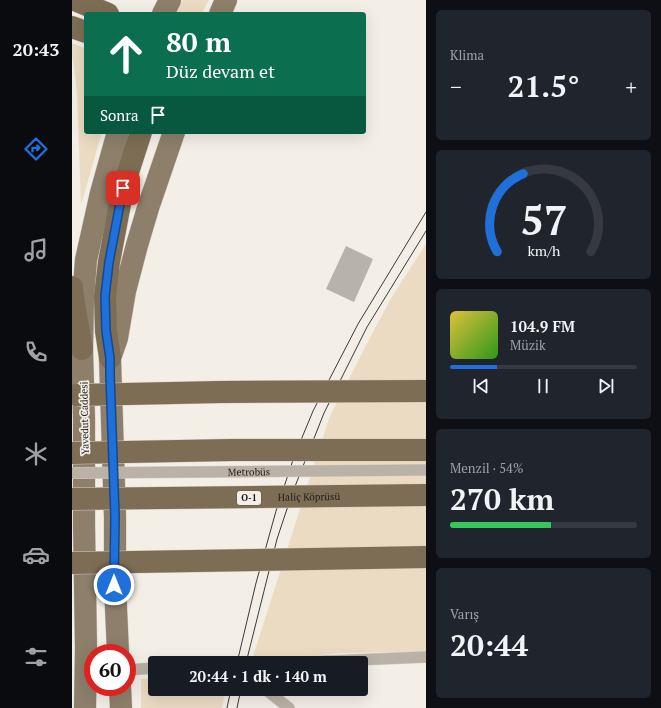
<!DOCTYPE html>
<html lang="tr">
<head>
<meta charset="utf-8">
<style>
	body { margin:0; font-family:"PT Serif",serif; background:#20242c; color:#f1f3f6; height:100vh; display:flex; flex-direction:column; font-size:15px; white-space:nowrap }
	* { box-sizing:border-box; margin:0 }
	p { font-size:13px; color:#9ea1a6 }
	.icon { flex:none; width:22px; height:22px; fill:none; stroke:currentColor; stroke-width:2; stroke-linecap:round; stroke-linejoin:round }
	.map { position:relative; flex:1; overflow:hidden }
	.side { display:flex; flex-direction:column; gap:10px; padding:10px; background:#0d0f14; width:235px }
	.side>* { flex:none }
	.guide { position:absolute; left:12px; top:12px; width:282px; height:122px; border-radius:4px; box-shadow:0 4px 16px #0002; background:#0b6e4f; color:#fff; overflow:hidden }
	.speed { position:absolute; left:12px; top:644px; display:flex; gap:8px; font-size:20px; font-weight:700; text-align:center }
	.speed>* { display:grid; place-content:center; width:52px; height:52px; border-radius:50%; background:#171b24; box-shadow:0 4px 16px #0002; line-height:1 }
	.speed .limit { border:6px solid #d22; background:#fff; color:#111 }
	.pin { position:absolute; display:grid; place-items:center; width:34px; height:34px; color:#fff; margin:-17px; border-radius:8px; box-shadow:0 2px 6px #0006 }
	.me { position:absolute; width:44px; margin:-22px; rotate:0deg; stroke-linejoin:round; filter:drop-shadow(0 0 3px #0008) }
	.turn { display:flex; align-items:center; gap:14px; height:84px; padding:0 16px; font-size:18px }
	.turn .icon { width:52px; height:52px; stroke-width:2.5 }
	.turn b { display:block; font-size:28px; line-height:34px }
	.then { display:flex; align-items:center; height:38px; padding:0 16px; background:#0003; gap:8px; font-size:15px }
	.big { font-size:30px; font-weight:700; line-height:1.1 }
	.side .tile { flex:1; display:flex; flex-direction:column; justify-content:center; gap:6px; min-width:0; padding:0 14px; border-radius:6px; background:#20242c }
	.side .dial { align-items:center; gap:0 }
	.dial svg { height:104px; overflow:visible; fill:none; stroke:#363941; stroke-width:7; stroke-linecap:round; text-anchor:middle }
	.dial text { fill:#f1f3f6; stroke:none }
	.song { display:flex; align-items:center; gap:12px }
	.cover { width:48px; height:48px; border-radius:6px; background:linear-gradient(135deg,hsl(50 70% 55%),hsl(110 70% 35%)) }
	.played { height:4px; border-radius:2px; background:linear-gradient(90deg,#1f70db 25%,#363941 25%) }
	.keys { display:flex; justify-content:space-around; direction:ltr }
	.heat { display:flex; justify-content:space-between; align-items:center; font-size:22px; direction:ltr }
	.charge { height:6px; border-radius:3px; background:linear-gradient(90deg,#34c759 54%,#363941 0) }
	.trip { position:absolute; left:76px; top:656px; width:220px; height:40px; border-radius:4px; background:#171b24; box-shadow:0 4px 16px #0002; font-weight:700; line-height:40px; text-align:center }
	main { display:flex; flex:1; min-height:0 }
	.tabs { display:flex; flex-direction:column; width:72px; justify-content:space-around; align-items:center; background:#090b0e; color:#9ea1a6 }
	.tabs .icon { width:28px; height:28px }
	.tabs .current { color:#1f70db }
	.tabs b { font-size:18px; color:#f1f3f6 }
	.map>svg:first-child { display:block }
</style>
</head>
<body>
<main>
<nav class="tabs">
<b>20:43</b>
<svg class="icon current" aria-label="directions" viewBox="0 0 24 24"><path d="M12 3l9 9-9 9-9-9zM9 14v-3h6M13 9l2 2-2 2"/></svg>
<svg class="icon" aria-label="music" viewBox="0 0 24 24"><path d="M9 18V5l10-2v13"/><circle cx="6" cy="18" r="3"/><circle cx="16" cy="16" r="3"/></svg>
<svg class="icon" aria-label="phone" viewBox="0 0 24 24"><path d="M5 4h4l2 5-3 2q2 4 5 5l2-3 5 2v4C11 20 4 13 5 4z"/></svg>
<svg class="icon" aria-label="climate" viewBox="0 0 24 24"><path d="M12 3v18M4 7l16 10M4 17L20 7"/></svg>
<svg class="icon" aria-label="car" viewBox="0 0 24 24"><path d="M5 17H2v-5l4-1 3-4h7l3 4 3 1v5h-3M9 17h6M6 11h13"/><circle cx="7" cy="17" r="2"/><circle cx="17" cy="17" r="2"/></svg>
<svg class="icon" aria-label="filters" viewBox="0 0 24 24"><path d="M4 7h16M4 17h16"/><circle cx="9" cy="7" r="2"/><circle cx="15" cy="17" r="2"/></svg>
</nav>
<div class="map">
<svg width="354" height="708" viewBox="0 0 354 708">
	<rect width="100%" height="100%" fill="#f3eee6"/>
	<g fill="#ebdbc3">
		<path d="M111,0H137L129,14H103Z"/>
		<path d="M0,43L14,49V132H30L9,205L5,92L0,54Z"/>
		<path d="M354,244V652L268,653L179,663L257,418L303,328L321,295Z"/>
		<path d="M83,678V689H154L150,708H69V679Z"/>
	</g>
	<path fill="#b7b2aa" d="M274,246L301,259L282,302L254,289Z"/>
	<g fill="none" stroke-linecap="round" stroke-linejoin="round">
		<g stroke="#d1ccc5" stroke-width="12">
			<g id="lane">
				<path d="M212,663L354,657"/>
				<path d="M55,670L83,668"/>
				<path d="M193,689L217,708"/>
			</g>
		</g>
		<g stroke="#d1ccc5" stroke-width="23">
			<g id="primary">
				<path d="M91,14L98,0"/>
				<path d="M148,14L154,0"/>
				<path d="M46,653L43,585V517L38,358L45,338L53,291L65,245L76,208L102,132"/>
				<path d="M48,687L49,708"/>
				<path d="M13,708L14,648L12,525V419L10,349L11,299L14,260L29,193L46,132"/>
			</g>
		</g>
		<g stroke="#d1ccc5" stroke-width="23">
			<g id="highway">
				<path d="M3,0L36,14"/>
				<path d="M0,27L14,32"/>
				<path d="M0,287L1,298L10,349"/>
				<path d="M38,358L34,331L33,296L37,262L51,188L69,132"/>
			</g>
		</g>
		<use href="#lane" stroke="#bab2a6" stroke-width="11"/>
		<use href="#primary" stroke="#8d7f6a" stroke-width="22"/>
		<use href="#highway" stroke="#7d6d54" stroke-width="22"/>
		<g stroke="#3d3a37" stroke-width="1">
			<path d="M165,663L184,583L204,511L222,457L241,411L286,324L354,212"/>
			<path d="M174,663L205,539L220,494L252,413L295,327L354,231"/>
			<path d="M155,708L159,689"/>
			<path d="M165,708L169,689"/>
		</g>
		<g stroke="#d1ccc5" stroke-width="12" stroke-linecap="butt">
			<g id="lane-bridge">
				<path id="s1" d="M0,473L354,470"/>
			</g>
		</g>
		<g stroke="#d1ccc5" stroke-width="23" stroke-linecap="butt">
			<g id="highway-bridge">
				<path d="M5,395L149,392L354,391"/>
				<path d="M0,453L160,450H354"/>
				<path id="s2" d="M0,499L354,495"/>
				<path d="M0,563L354,557"/>
			</g>
		</g>
		<use href="#lane-bridge" stroke="#bab2a6" stroke-width="11"/>
		<use href="#highway-bridge" stroke="#7d6d54" stroke-width="22"/>
	</g>
	<g fill="none" stroke-linecap="round" stroke-linejoin="round">
		<g stroke="#14498e" stroke-width="10">
			<path id="route" d="M42,585L43,517L38,374V358L34,331L33,296L37,262L51,188"/>
		</g>
		<use href="#route" stroke="#1f70db" stroke-width="7"/>
	</g>
	<g text-anchor="middle" stroke-width="3.5" stroke-linejoin="round" paint-order="stroke">
		<rect fill="#f3eee6" stroke="#5d5a56" stroke-width="1" x="165" y="491" width="24" height="14" rx="3"/>
		<g font-size="9" font-weight="bold" fill="#1d1b19">
			<text x="177" y="501">O-1</text>
		</g>
		<g font-size="10" fill="#1d1b19" stroke="#f3eee6">
			<text transform="translate(12 418) rotate(-91)" y="4">Yavedut Caddesi</text>
			<text dy="4" stroke="none"><textPath href="#s1" startOffset="177">Metrobüs</textPath></text>
			<text dy="4" stroke="none"><textPath href="#s2" startOffset="237">Haliç Köprüsü</textPath></text>
		</g>
	</g>
</svg>
<div class="speed"><div class="limit">60</div></div>
<div class="pin" style="left:51px;top:188px;background:#d93025"><svg class="icon" aria-label="arrive" viewBox="0 0 24 24"><path d="M6 21V4h12l-3 4 3 4H6"/></svg></div>
<svg class="me" style="left:42px;top:585px" viewBox="-20 -20 40 40"><circle r="17" fill="#1f70db" stroke="#fff" stroke-width="3"/><path d="M0-11L8 9 0 5-8 9z" fill="#fff"/></svg>
<div class="trip">20:44 · 1 dk · 140 m</div>
<div class="guide">
<div class="turn"><svg class="icon" aria-label="ahead" viewBox="0 0 24 24"><path d="M12 20V5M6 11l6-6 6 6"/></svg><div><b>80 m</b>Düz devam et</div></div>
<div class="then">Sonra<svg class="icon" aria-label="arrive" viewBox="0 0 24 24"><path d="M6 21V4h12l-3 4 3 4H6"/></svg></div>
</div>
</div>
<section class="side">
<div class="tile"><p>Klima</p>
<div class="heat"><a>−</a><b class="big">21.5°</b><a>+</a></div>
</div>
<div class="tile dial"><svg viewBox="0 0 100 80">
<path d="M14 69A42 42 0 1 1 86 69"/>
<path d="M14 69A42 42 0 0 1 34 9" stroke="#1f70db"/>
<text x="50" y="56" font-size="32" font-weight="700">57</text>
<text x="50" y="72" font-size="11">km/h</text>
</svg></div>
<div class="tile">
<div class="song"><i class="cover"></i><div><b>104.9 FM</b><p>Müzik</p></div></div>
<div class="played"></div>
<div class="keys"><svg class="icon" aria-label="previous" viewBox="0 0 24 24"><path d="M18 5L8 12l10 7zM5 5v14"/></svg><svg class="icon" aria-label="pause" viewBox="0 0 24 24"><path d="M8 5v14M16 5v14"/></svg><svg class="icon" aria-label="next" viewBox="0 0 24 24"><path d="M6 5l10 7-10 7zM19 5v14"/></svg></div>
</div>
<div class="tile"><p>Menzil · 54%</p><b class="big">270 km</b><div class="charge"></div></div>
<div class="tile"><p>Varış</p><b class="big">20:44</b></div>
</section>
</main>
</body>
</html>
